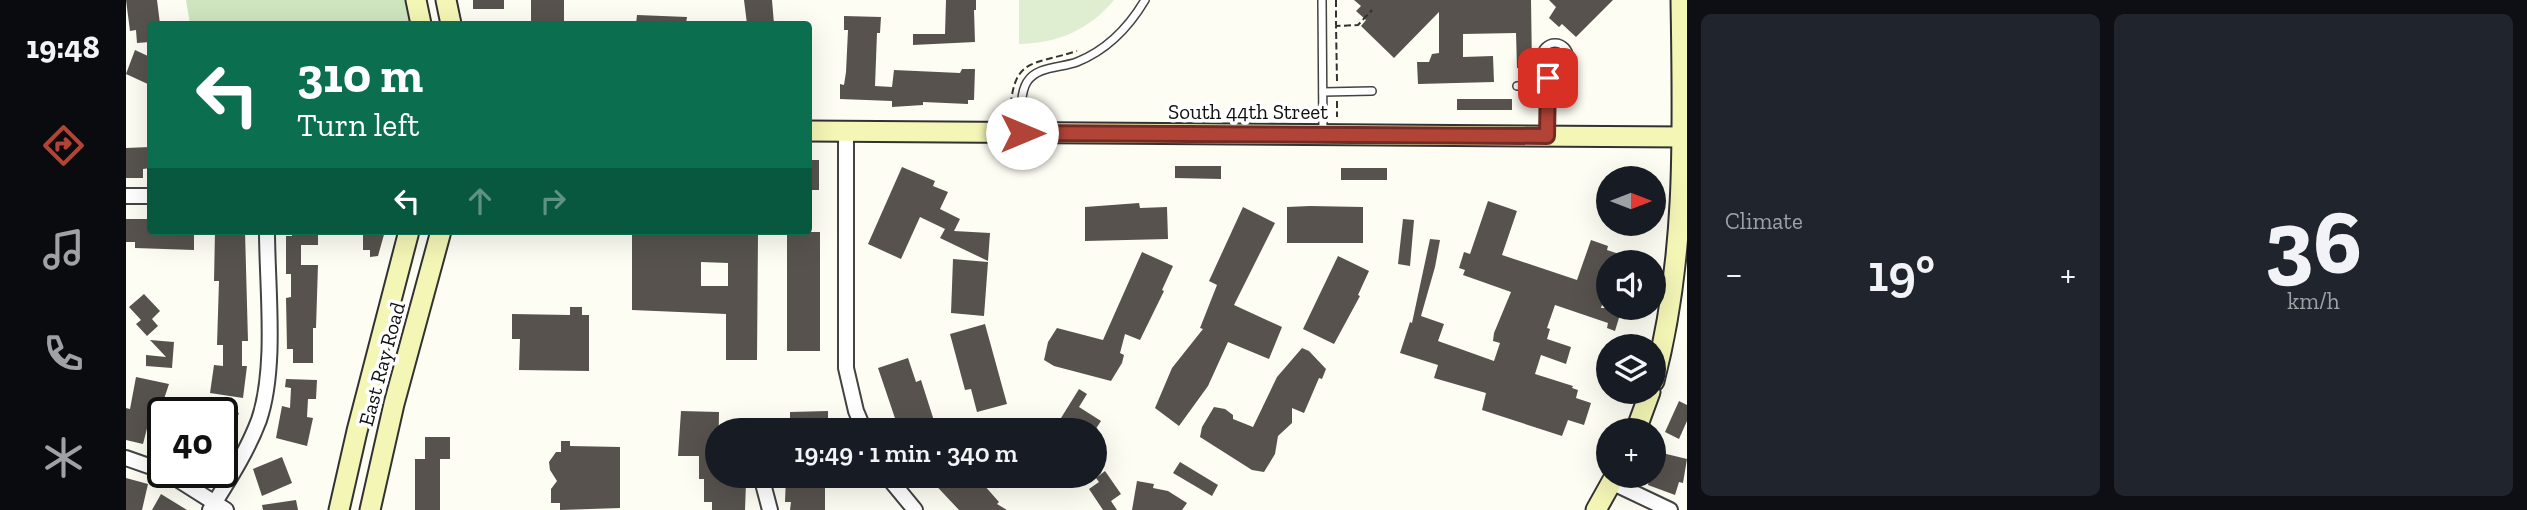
<!DOCTYPE html>
<html lang="en">
<head>
<meta charset="utf-8">
<style>
	body { margin:0; font-family:"Zilla Slab",serif; background:#20242c; color:#f1f3f6; height:100vh; display:flex; flex-direction:column; font-size:26px; white-space:nowrap }
	* { box-sizing:border-box; margin:0 }
	p { font-size:23px; color:#9ea1a6 }
	.icon { flex:none; width:38px; height:38px; fill:none; stroke:currentColor; stroke-width:2; stroke-linecap:round; stroke-linejoin:round }
	.map { position:relative; flex:1; overflow:hidden }
	.drawer { display:flex; flex-direction:column; gap:14px; padding:14px; background:#0d0f14; width:840px }
	.drawer>* { flex:none }
	.banner { position:absolute; left:21px; top:21px; width:665px; height:214px; border-radius:7px; box-shadow:0 7px 28px #0002; background:#0b6e4f; color:#fff; overflow:hidden }
	.needle { width:46px; rotate:90deg }
	.tools { position:absolute; left:1470px; top:166px; display:grid; gap:14px }
	.tools a { display:grid; place-items:center; width:70px; height:70px; border-radius:50%; background:#171b24; box-shadow:0 7px 28px #0002; font-size:35px }
	.speed { position:absolute; left:21px; top:397px; display:flex; gap:14px; font-size:35px; font-weight:700; text-align:center }
	.speed>* { display:grid; place-content:center; width:91px; height:91px; border-radius:50%; background:#171b24; box-shadow:0 7px 28px #0002; line-height:1 }
	.speed .limit { border:4px solid #111; border-radius:10px; background:#fff; color:#111 }
	.pin { position:absolute; display:grid; place-items:center; width:60px; height:60px; color:#fff; margin:-30px; border-radius:14px; box-shadow:0 4px 10px #0006 }
	.me { position:absolute; width:77px; margin:-38px; rotate:90deg; stroke-linejoin:round; filter:drop-shadow(0 0 5px #0008) }
	.turn { display:flex; align-items:center; gap:24px; height:147px; padding:0 35px; font-size:32px }
	.turn .icon { width:91px; height:91px; stroke-width:2.5 }
	.turn b { display:block; font-size:49px; line-height:60px }
	.lanes { display:flex; align-items:center; height:66px; padding:0 35px; background:#0003; justify-content:center; gap:35px; direction:ltr }
	.lanes .off { opacity:.35 }
	.big { font-size:52px; font-weight:600; line-height:1.1 }
	.drawer .tile { flex:1; display:flex; flex-direction:column; justify-content:center; gap:10px; min-width:0; padding:0 24px; border-radius:10px; background:#20242c }
	.drawer .dial { align-items:center; gap:0 }
	.dial b { font-size:91px; line-height:1 }
	.heat { display:flex; justify-content:space-between; align-items:center; font-size:38px; direction:ltr }
	.drawer .tiles { flex:1; display:grid; gap:14px; grid-template-columns:repeat(2,1fr) }
	.trip { position:absolute; left:579px; top:418px; width:402px; height:70px; border-radius:35px; background:#171b24; box-shadow:0 7px 28px #0002; font-weight:600; line-height:70px; text-align:center }
	main { display:flex; flex:1; min-height:0 }
	.tab-bar { display:flex; flex-direction:column; width:126px; justify-content:space-around; align-items:center; background:#090b0e; color:#9ea1a6 }
	.tab-bar .icon { width:49px; height:49px }
	.tab-bar .current { color:#b14337 }
	.tab-bar b { font-size:32px; color:#f1f3f6 }
	.map>svg:first-child { display:block }
</style>
</head>
<body>
<main>
<nav class="tab-bar">
<b>19:48</b>
<svg class="icon current" aria-label="directions" viewBox="0 0 24 24"><path d="M12 3l9 9-9 9-9-9zM9 14v-3h6M13 9l2 2-2 2"/></svg>
<svg class="icon" aria-label="music" viewBox="0 0 24 24"><path d="M9 18V5l10-2v13"/><circle cx="6" cy="18" r="3"/><circle cx="16" cy="16" r="3"/></svg>
<svg class="icon" aria-label="phone" viewBox="0 0 24 24"><path d="M5 4h4l2 5-3 2q2 4 5 5l2-3 5 2v4C11 20 4 13 5 4z"/></svg>
<svg class="icon" aria-label="climate" viewBox="0 0 24 24"><path d="M12 3v18M4 7l16 10M4 17L20 7"/></svg>
</nav>
<div class="map">
<svg width="1561" height="510" viewBox="0 0 1561 510">
	<rect width="100%" height="100%" fill="#fefdf4"/>
	<path fill="#cee5c0" d="M60,0H282L286,24H64Z"/>
	<path fill="#dfedd1" d="M893,0H988C963,30 932,43 893,44Z"/>
	<g fill="#57524d" fill-rule="evenodd">
		<path d="M0,0H31L34,24H24V42L11,43L10,30L4,31Z"/>
		<rect x="347" y="0" width="31" height="9"/>
		<path d="M405,0H438V21L405,24Z"/>
		<path d="M618,0H646L648,24H621Z"/>
		<path d="M820,0H850V10H848L849,42L787,45V34H819Z"/>
		<path d="M1228,0H1405L1406,68H1391L1390,33L1337,34V57L1367,56L1368,82L1292,84L1291,62H1303L1306,54L1313,53V12L1268,58L1235,26L1240,20L1230,11L1235,6Z"/>
		<path d="M1423,0H1487L1450,37L1436,24L1433,27L1423,18L1430,7Z"/>
		<path d="M511,15L561,17L560,24H510Z"/>
		<path d="M718,16L755,17L754,33H751L749,86L766,87L768,70L834,73L836,69H849L848,100H842V104L797,102V105L766,107V101L714,99V84L718,85L720,72L722,30H718Z"/>
		<path d="M9,50L24,57V85L0,74Z"/>
		<rect x="1331" y="99" width="55" height="11"/>
		<path d="M24,147V168L17,169V178H0V148Z"/>
		<rect x="682" y="160" width="11" height="30"/>
		<path d="M1049,166H1095V179L1049,178Z"/>
		<path d="M776,167L809,181L807,186L822,192L814,209L834,219L828,231L864,233L862,261L814,238L819,229L794,217L775,259L742,244Z"/>
		<rect x="1215" y="168" width="46" height="12"/>
		<path d="M1362,201L1391,211L1376,255L1451,280L1465,240L1482,246L1481,250L1493,254L1490,262H1482V286L1475,308H1496L1489,331L1481,328L1482,323L1429,305L1421,328L1424,329L1421,339L1445,347L1440,364L1415,355L1409,374L1447,386L1446,388L1452,390L1450,398L1465,403L1458,425L1442,420L1436,436L1356,410L1360,393L1308,378L1312,365L1274,353L1284,322L1286,323L1304,239L1314,240L1309,267L1295,316L1318,324L1312,341L1368,361L1374,343L1367,341L1368,333L1385,292L1337,275L1339,270L1333,268L1338,252L1344,254Z"/>
		<path d="M1013,203L1014,208L1041,207L1042,239L959,241V207Z"/>
		<path d="M1184,206L1237,207V243H1161V207Z"/>
		<path d="M1117,207L1149,223L1108,305L1156,327L1143,359L1102,342L1082,386L1053,426L1029,408L1046,368L1077,329L1074,328L1091,285L1083,281Z"/>
		<path d="M0,219H24V231H68V250L9,248V242H0Z"/>
		<path d="M1277,219L1288,220L1284,266L1272,264Z"/>
		<path d="M89,231H119L122,341H116V366H121L117,398L84,393L88,365L97,366V345H91L93,281H88Z"/>
		<path d="M166,231L192,232V245H175V265H192L190,328H187V363H167V349H161L160,298L165,297V274H160V236H166Z"/>
		<path d="M237,231H259L252,256L244,257V250H237Z"/>
		<path d="M506,231L632,233L631,360H600V314L506,310ZM575,262L602,263V286H575Z"/>
		<rect x="661" y="232" width="33" height="119"/>
		<path d="M1016,252L1047,266L1036,290L1038,291L1014,340L999,334L994,353L998,355L996,363L985,381L928,366L918,360L922,342L931,328L977,340Z"/>
		<path d="M1212,256L1243,271L1232,295L1234,296L1208,344L1177,329Z"/>
		<path d="M827,259L862,262L858,316L825,313Z"/>
		<path d="M18,294L34,311L26,319L32,326L21,336L10,324L15,320L3,307Z"/>
		<path d="M444,307H456V315H463V371L393,370L394,339H386V314L444,315Z"/>
		<path d="M859,324L881,404L851,412L845,389L839,390L824,334Z"/>
		<path d="M24,340L48,342L46,368L20,366V355L40,357Z"/>
		<path d="M1176,348L1183,351L1200,369L1196,379L1193,378L1178,413L1166,408V423L1152,436L1149,454L1138,472L1126,470L1074,437L1076,427L1088,407L1099,409L1107,415V419L1127,427L1151,377Z"/>
		<path d="M782,358L790,382L795,380L811,430H773L752,368Z"/>
		<path d="M10,377L43,384L34,411L26,409L17,444L0,440V408L4,409Z"/>
		<path d="M160,379L191,380L190,399H182L181,417L187,418L181,446L150,438L156,406L164,408L165,388L159,387Z"/>
		<path d="M953,389L961,394L953,407L975,421L969,430H955L935,418Z"/>
		<path d="M1553,401L1561,405V421L1553,439L1539,432Z"/>
		<path d="M86,402L113,413L97,455L96,413H82Z"/>
		<path d="M555,411L593,412L592,476H609V483H620L619,510H586V502H578V479H573V456H552Z"/>
		<path d="M702,411V430H664V412Z"/>
		<path d="M299,437H324V459H314V510H289V459H299Z"/>
		<path d="M435,441H444V446L494,447V508L434,510V503H425V489L431,481L424,470L423,462L430,452H435Z"/>
		<path d="M1528,451L1561,459L1557,483L1553,482L1549,495L1522,485L1524,476H1528Z"/>
		<path d="M156,457L166,483L136,496L127,469Z"/>
		<path d="M1054,462L1092,485L1086,496L1047,473Z"/>
		<path d="M979,471L995,494L985,501L991,510H977L963,489L973,482L970,478Z"/>
		<path d="M660,476H694V483H699V510H664L665,502H659Z"/>
		<path d="M801,476H850L873,502L871,504L881,510H833Z"/>
		<path d="M0,478L22,484L16,510H0Z"/>
		<path d="M1011,481L1028,484L1027,488L1042,491L1061,503L1056,510H1006Z"/>
		<path d="M35,494L61,510H26Z"/>
		<path d="M170,500L172,510H137L136,505Z"/>
	</g>
	<g fill="none" stroke-linecap="round" stroke-linejoin="round">
		<g stroke="#434343" stroke-width="10">
			<g id="lane">
				<path d="M1196,0L1197,134"/>
				<circle cx="1429" cy="57" r="14"/>
				<path d="M1391,86H1421"/>
				<path d="M1197,92L1246,91"/>
				<path d="M896,131C896,116 893,95 901,82C911,66 935,68 951,62C981,50 1003,27 1019,0"/>
				<path d="M1421,135L1423,69"/>
			</g>
		</g>
		<g stroke="#434343" stroke-width="18">
			<g id="street">
				<path d="M720,131V368L730,411L738,430"/>
				<path d="M0,196H24"/>
				<path d="M0,458L37,471"/>
				<path d="M40,472L100,510"/>
				<path d="M635,476L644,510"/>
				<path d="M761,476L789,510"/>
				<path d="M1485,482L1544,510"/>
				<path d="M84,510C102,481 121,452 133,420C151,367 141,287 141,231"/>
			</g>
		</g>
		<g stroke="#323232" stroke-width="23">
			<g id="secondary">
				<path d="M290,0L295,24"/>
				<path d="M320,0L325,24"/>
				<path d="M682,131L1561,137"/>
				<path d="M1528,381C1561,256 1557,128 1555,0"/>
				<path d="M1510,430L1524,392"/>
				<path d="M213,510L231,431L283,231"/>
				<path d="M244,510L268,404L315,231"/>
				<path d="M1470,510L1489,476"/>
			</g>
		</g>
		<g stroke="#323232" stroke-width="2" stroke-dasharray="7 3.5" stroke-linecap="butt">
			<path d="M1210,0V25"/>
			<path d="M1211,81L1210,26L1232,25L1246,10"/>
			<path d="M1211,101V117"/>
			<path d="M884,115C887,57 904,66 951,51"/>
		</g>
		<use href="#lane" stroke="#fff" stroke-width="7"/>
		<use href="#street" stroke="#fff" stroke-width="14"/>
		<use href="#secondary" stroke="#f4f6b6" stroke-width="19"/>
	</g>
	<g fill="none" stroke-linecap="round" stroke-linejoin="round">
		<g stroke="#732c24" stroke-width="18">
			<path id="route" d="M896,133L1421,136L1422,78"/>
		</g>
		<use href="#route" stroke="#b14337" stroke-width="12"/>
	</g>
	<g text-anchor="middle" stroke-width="7" stroke-linejoin="round" paint-order="stroke">
		<g font-size="21" fill="#101010" stroke="#fff">
			<text x="1122" y="119">South 44th Street</text>
			<text transform="translate(256 364) rotate(-75)" y="7">East Ray Road</text>
		</g>
	</g>
</svg>
<div class="tools">
<a><svg class="needle" viewBox="-14 -14 28 28"><path d="M0-13l5 13h-10z" fill="#e53935"/><path d="M0 13l5-13h-10z" fill="#9ea1a6"/></svg></a>
<a><svg class="icon" aria-label="sound" viewBox="0 0 24 24"><path d="M4 9h4l5-4v14l-5-4H4zM17 9q2 3 0 6"/></svg></a>
<a><svg class="icon" aria-label="layers" viewBox="0 0 24 24"><path d="M12 4l9 5-9 5-9-5zM3 14l9 5 9-5"/></svg></a>
<a>+</a>
</div>
<div class="speed"><div class="limit">40</div></div>
<div class="pin" style="left:1422px;top:78px;background:#d93025"><svg class="icon" aria-label="arrive" viewBox="0 0 24 24"><path d="M6 21V4h12l-3 4 3 4H6"/></svg></div>
<svg class="me" style="left:896px;top:133px" viewBox="-20 -20 40 40"><circle r="19" fill="#fff"/><path d="M0-13L10 11 0 6-10 11z" fill="#b14337"/></svg>
<div class="trip">19:49 · 1 min · 340 m</div>
<div class="banner">
<div class="turn"><svg class="icon" aria-label="left" viewBox="0 0 24 24"><path d="M17 20v-9H6M10 6l-5 5 5 5"/></svg><div><b>310 m</b>Turn left</div></div>
<div class="lanes"><svg class="icon" aria-label="left" viewBox="0 0 24 24"><path d="M17 20v-9H6M10 6l-5 5 5 5"/></svg><svg class="icon off" aria-label="ahead" viewBox="0 0 24 24"><path d="M12 20V5M6 11l6-6 6 6"/></svg><svg class="icon off" aria-label="right" viewBox="0 0 24 24"><path d="M7 20v-9h11M14 6l5 5-5 5"/></svg></div>
</div>
</div>
<section class="drawer">
<div class="tiles">
<div class="tile"><p>Climate</p>
<div class="heat"><a>−</a><b class="big">19°</b><a>+</a></div>
</div>
<div class="tile dial"><b>36</b><p>km/h</p></div>
</div>
</section>
</main>
</body>
</html>
